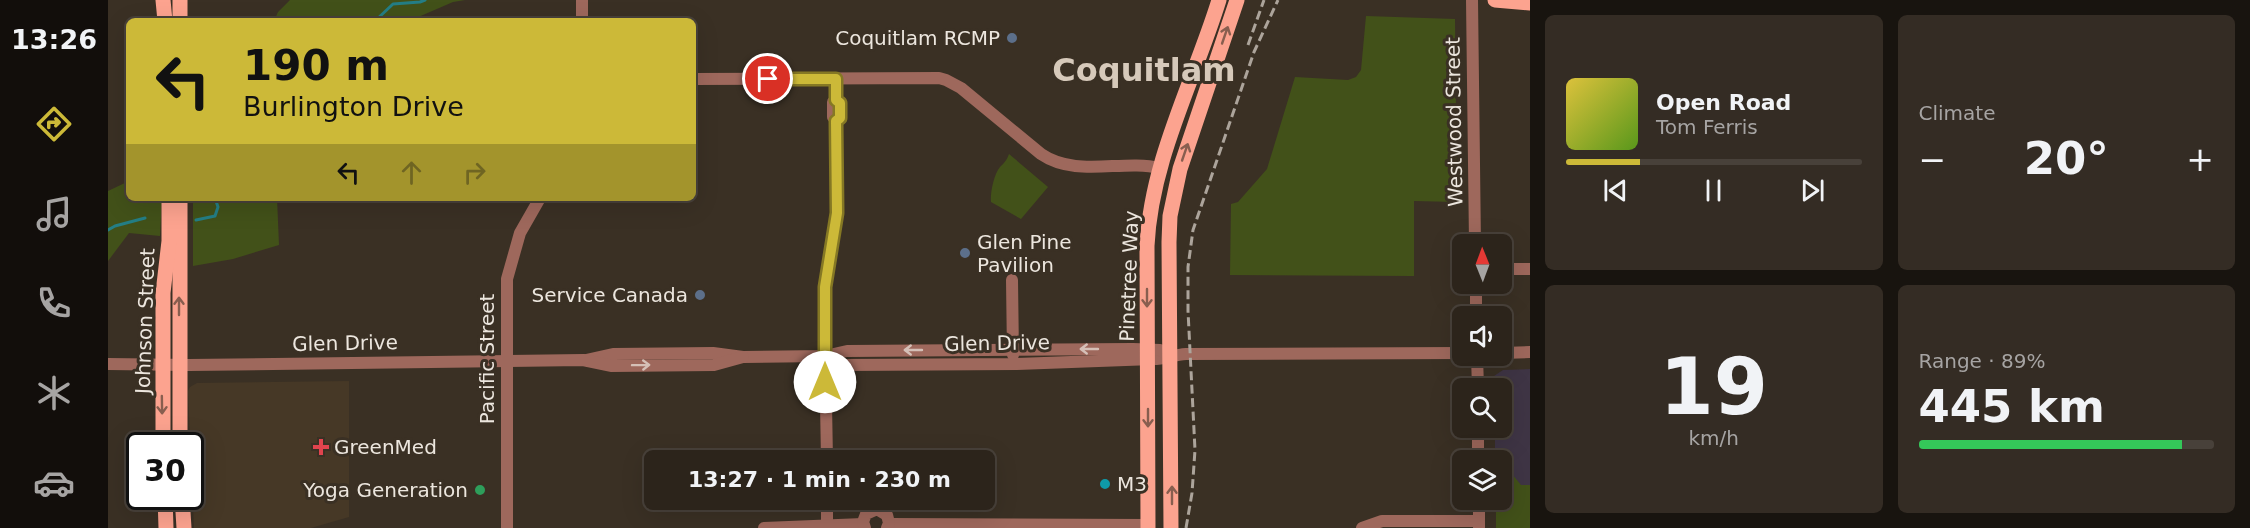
<!DOCTYPE html>
<html lang="en">
<head>
<meta charset="utf-8">
<style>
	body { margin:0; font-family:"DejaVu Sans",sans-serif; background:#342c24; color:#f1f3f6; height:100vh; display:flex; flex-direction:column; font-size:22px; white-space:nowrap }
	* { box-sizing:border-box; margin:0 }
	p { font-size:20px; color:#a6a4a3 }
	.icon { flex:none; width:33px; height:33px; fill:none; stroke:currentColor; stroke-width:2; stroke-linecap:round; stroke-linejoin:round }
	.map { position:relative; flex:1; overflow:hidden }
	.panel { display:flex; flex-direction:column; gap:15px; padding:15px; background:#18140f; width:720px }
	.panel>* { flex:none }
	.guide { position:absolute; left:18px; top:18px; width:570px; height:183px; border-radius:9px; box-shadow:0 6px 24px #0002,0 0 0 2px #48413a; background:#ccb938; color:#111; overflow:hidden }
	.needle { width:39px; rotate:359deg }
	.controls { position:absolute; left:1344px; top:234px; display:grid; gap:12px }
	.controls a { display:grid; place-items:center; width:60px; height:60px; border-radius:9px; background:#2c241b; box-shadow:0 6px 24px #0002,0 0 0 2px #48413a; font-size:30px }
	.speed { position:absolute; left:18px; top:432px; display:flex; gap:12px; font-size:30px; font-weight:700; text-align:center }
	.speed>* { display:grid; place-content:center; width:78px; height:78px; border-radius:50%; background:#2c241b; box-shadow:0 6px 24px #0002,0 0 0 2px #48413a; line-height:1 }
	.speed .limit { border:3px solid #111; border-radius:9px; background:#fff; color:#111 }
	.pin { position:absolute; display:grid; place-items:center; width:51px; height:51px; color:#fff; margin:-26px; border:3px solid #fff; border-radius:50%; box-shadow:0 2px 6px #0007 }
	.me { position:absolute; width:66px; margin:-33px; rotate:0deg; stroke-linejoin:round; filter:drop-shadow(0 0 4px #0008) }
	.turn { display:flex; align-items:center; gap:21px; height:126px; padding:0 18px; font-size:27px }
	.turn .icon { width:78px; height:78px; stroke-width:2.5 }
	.turn b { display:block; font-size:42px; line-height:51px }
	.lanes { display:flex; align-items:center; height:57px; padding:0 18px; background:#0003; justify-content:center; gap:30px; direction:ltr }
	.lanes .off { opacity:.35 }
	.big { font-size:45px; font-weight:600; line-height:1.1 }
	.panel .card { flex:1; display:flex; flex-direction:column; justify-content:center; gap:9px; min-width:0; padding:0 21px; border-radius:9px; background:#342c24 }
	.panel .dial { align-items:center; gap:0 }
	.dial b { font-size:78px; line-height:1 }
	.song { display:flex; align-items:center; gap:18px }
	.cover { width:72px; height:72px; border-radius:9px; background:linear-gradient(135deg,hsl(50 70% 55%),hsl(90 70% 35%)) }
	.played { height:6px; border-radius:3px; background:linear-gradient(90deg,#ccb938 25%,#48413a 25%) }
	.keys { display:flex; justify-content:space-around; direction:ltr }
	.heat { display:flex; justify-content:space-between; align-items:center; font-size:33px; direction:ltr }
	.charge { height:9px; border-radius:4px; background:linear-gradient(90deg,#34c759 89%,#48413a 0) }
	.panel .tiles { flex:1; display:grid; gap:15px; grid-template-columns:repeat(2,1fr) }
	.trip { position:absolute; left:536px; top:450px; width:351px; height:60px; border-radius:9px; background:#2c241b; box-shadow:0 6px 24px #0002,0 0 0 2px #48413a; font-weight:600; line-height:60px; text-align:center }
	main { display:flex; flex:1; min-height:0 }
	.menu { display:flex; flex-direction:column; width:108px; justify-content:space-around; align-items:center; background:#120e0b; color:#a6a4a3 }
	.menu .icon { width:42px; height:42px }
	.menu .on { color:#ccb938 }
	.menu b { font-size:27px; color:#f1f3f6 }
	.map>svg:first-child { display:block }
</style>
</head>
<body>
<main>
<nav class="menu">
<b>13:26</b>
<svg class="icon on" aria-label="directions" viewBox="0 0 24 24"><path d="M12 3l9 9-9 9-9-9zM9 14v-3h6M13 9l2 2-2 2"/></svg>
<svg class="icon" aria-label="music" viewBox="0 0 24 24"><path d="M9 18V5l10-2v13"/><circle cx="6" cy="18" r="3"/><circle cx="16" cy="16" r="3"/></svg>
<svg class="icon" aria-label="phone" viewBox="0 0 24 24"><path d="M5 4h4l2 5-3 2q2 4 5 5l2-3 5 2v4C11 20 4 13 5 4z"/></svg>
<svg class="icon" aria-label="climate" viewBox="0 0 24 24"><path d="M12 3v18M4 7l16 10M4 17L20 7"/></svg>
<svg class="icon" aria-label="car" viewBox="0 0 24 24"><path d="M5 17H2v-5l4-1 3-4h7l3 4 3 1v5h-3M9 17h6M6 11h13"/><circle cx="7" cy="17" r="2"/><circle cx="17" cy="17" r="2"/></svg>
</nav>
<div class="map">
<svg width="1422" height="528" viewBox="0 0 1422 528">
	<rect width="100%" height="100%" fill="#3a3024"/>
	<path fill="#463826" d="M241,381V517L203,528H86L80,391L82,387L89,383Z"/>
	<path fill="#3f3545" d="M1422,369V485H1394V460H1387V428H1394V388H1386V376L1395,370Z"/>
	<g fill="#425119">
		<path d="M182,0H357L345,2L301,21H166L170,12Z"/>
		<path d="M1258,16L1347,19L1349,202L1306,201V276L1122,275L1123,204L1130,202L1159,169L1187,77L1240,80L1248,77L1253,70Z"/>
		<path d="M901,154L940,187L913,219L883,202C882,193 886,174 892,167C896,163 899,160 901,154Z"/>
		<path d="M21,181V198H54L52,236L21,233L0,261V191Z"/>
		<path d="M85,198H169L171,245L125,259L85,266Z"/>
		<path d="M1387,452L1394,453L1404,474L1413,485H1422V528H1388V500H1394V460H1384V456Z"/>
	</g>
	<g fill="none" stroke-linecap="round" stroke-linejoin="round">
		<g stroke="#247e85" stroke-width="3">
			<path d="M267,21L285,4L312,2L317,0"/>
			<path d="M88,220L107,216L110,207L107,198"/>
			<path d="M0,230L7,226L37,218"/>
		</g>
		<g stroke="#9e685c" stroke-width="12">
			<path d="M474,0V21"/>
			<path d="M1364,0L1367,244"/>
			<path d="M585,79L831,78L838,80L853,88L933,154C968,178 1014,159 1052,168"/>
			<path d="M1394,269H1422"/>
			<path d="M904,280L905,355"/>
			<path d="M1368,284V316"/>
			<path d="M1394,353L1422,352"/>
			<path d="M720,356L731,364L738,365L909,364L1045,359C1057,359 1065,355 1078,354L1354,353"/>
			<path d="M1369,356L1370,388"/>
			<path d="M478,360L505,354L605,353L635,357L717,356L739,351L1025,349L1052,350L1061,355"/>
			<path d="M0,364L81,365L475,360L504,366L606,365L635,357"/>
			<path d="M1370,428V460"/>
			<path d="M719,460L716,290L728,217V121L725,117V102L728,100"/>
			<path d="M719,500V528"/>
			<path d="M1371,500V527"/>
			<path d="M781,524L1040,525"/>
			<path d="M399,528V279L412,233L432,198"/>
			<path d="M656,528L755,524"/>
			<path d="M757,528L755,522L758,514L769,509L779,515L781,523L779,528"/>
			<path d="M1254,528L1274,521H1371"/>
		</g>
		<g stroke="#fca38f" stroke-width="15">
			<path d="M55,0L57,21"/>
			<path d="M72,0V21"/>
			<path d="M1387,0L1422,3"/>
			<path d="M72,198V446"/>
			<path d="M55,446V293L61,241V198"/>
			<path d="M57,496L58,528"/>
			<path d="M74,496L76,528"/>
			<path d="M1040,528L1039,246C1043,160 1086,81 1111,0"/>
			<path d="M1063,528L1061,242L1062,216L1072,169L1129,0"/>
		</g>
		<g stroke="#aca49b" stroke-width="3" stroke-dasharray="9 4.5" stroke-linecap="butt">
			<path d="M1140,45L1156,0"/>
			<path d="M1078,528L1084,493L1087,450L1080,311V267L1085,230L1146,52L1170,0"/>
		</g>
	</g>
	<defs><path id="oneway-shaft" d="M-6 0H5M1.5-3L5.5 0L1.5 3" fill="none" stroke-width="1.6" stroke-linecap="round" stroke-linejoin="round" transform="scale(1.5)"/></defs>
	<g stroke="#885e4f">
		<use href="#oneway-shaft" transform="translate(1117 35) rotate(-71)"/>
		<use href="#oneway-shaft" transform="translate(1077 152) rotate(-71)"/>
		<use href="#oneway-shaft" transform="translate(1039 298) rotate(90)"/>
		<use href="#oneway-shaft" transform="translate(71 306) rotate(-90)"/>
		<use href="#oneway-shaft" transform="translate(54 405) rotate(89)"/>
		<use href="#oneway-shaft" transform="translate(1040 418) rotate(90)"/>
		<use href="#oneway-shaft" transform="translate(1064 495) rotate(-90)"/>
	</g>
	<g stroke="#d5c0b7">
		<use href="#oneway-shaft" transform="translate(981 349) rotate(180)"/>
		<use href="#oneway-shaft" transform="translate(805 350) rotate(180)"/>
		<use href="#oneway-shaft" transform="translate(533 365) rotate(-1)"/>
	</g>
	<g fill="none" stroke-linecap="round" stroke-linejoin="round">
		<g stroke="#857824" stroke-width="15">
			<path id="route" d="M660,79H728V100L732,103V118L728,121L729,213L717,287V382"/>
		</g>
		<use href="#route" stroke="#ccb938" stroke-width="10"/>
	</g>
	<g fill="#5c6f8a" stroke="#3a3024" stroke-width="2">
		<circle cx="904" cy="38" r="6"/>
		<circle cx="857" cy="253" r="6"/>
		<circle cx="592" cy="295" r="6"/>
	</g>
	<path fill="#e0444e" stroke="#3a3024" stroke-width="2" d="M210 438h6v6h6v6h-6v6h-6v-6h-6v-6h6z"/>
	<circle fill="#0f9aa8" stroke="#3a3024" stroke-width="2" cx="997" cy="484" r="6"/>
	<circle fill="#2e9e5b" stroke="#3a3024" stroke-width="2" cx="372" cy="490" r="6"/>
	<g text-anchor="middle" stroke-width="6" stroke-linejoin="round" paint-order="stroke">
		<g font-size="20" fill="#ece6de" stroke="#3a3024" text-anchor="end">
			<text x="892" y="45">Coquitlam RCMP</text>
			<text x="869" y="249" text-anchor="start">Glen Pine<tspan x="869" dy="23">Pavilion</tspan></text>
			<text x="580" y="302">Service Canada</text>
			<text x="226" y="454" text-anchor="start">GreenMed</text>
			<text x="1009" y="491" text-anchor="start">M3</text>
			<text x="360" y="497">Yoga Generation</text>
		</g>
		<g font-size="20" fill="#ece6de" stroke="#3a3024">
			<text transform="translate(1346 122) rotate(-91)" y="7">Westwood Street</text>
			<text transform="translate(1021 276) rotate(-88)" y="7">Pinetree Way</text>
			<text transform="translate(37 321) rotate(-88)" y="7">Johnson Street</text>
			<text transform="translate(237 343) rotate(-1)" y="7">Glen Drive</text>
			<text transform="translate(889 343) rotate(-1)" y="7">Glen Drive</text>
			<text transform="translate(379 359) rotate(-90)" y="7">Pacific Street</text>
		</g>
		<g font-size="32" font-weight="bold" fill="#d6c9ba" stroke="#3a3024">
			<text x="1036" y="81">Coquitlam</text>
		</g>
	</g>
</svg>
<div class="controls">
<a><svg class="needle" viewBox="-14 -14 28 28"><path d="M0-13l5 13h-10z" fill="#e53935"/><path d="M0 13l5-13h-10z" fill="#a6a4a3"/></svg></a>
<a><svg class="icon" aria-label="sound" viewBox="0 0 24 24"><path d="M4 9h4l5-4v14l-5-4H4zM17 9q2 3 0 6"/></svg></a>
<a><svg class="icon" aria-label="search" viewBox="0 0 24 24"><circle cx="10" cy="10" r="6"/><path d="M15 15l6 6"/></svg></a>
<a><svg class="icon" aria-label="layers" viewBox="0 0 24 24"><path d="M12 4l9 5-9 5-9-5zM3 14l9 5 9-5"/></svg></a>
</div>
<div class="speed"><div class="limit">30</div></div>
<div class="pin" style="left:660px;top:79px;background:#d93025"><svg class="icon" aria-label="arrive" viewBox="0 0 24 24"><path d="M6 21V4h12l-3 4 3 4H6"/></svg></div>
<svg class="me" style="left:717px;top:382px" viewBox="-20 -20 40 40"><circle r="19" fill="#fff"/><path d="M0-13L10 11 0 6-10 11z" fill="#ccb938"/></svg>
<div class="trip">13:27 · 1 min · 230 m</div>
<div class="guide">
<div class="turn"><svg class="icon" aria-label="left" viewBox="0 0 24 24"><path d="M17 20v-9H6M10 6l-5 5 5 5"/></svg><div><b>190 m</b>Burlington Drive</div></div>
<div class="lanes"><svg class="icon" aria-label="left" viewBox="0 0 24 24"><path d="M17 20v-9H6M10 6l-5 5 5 5"/></svg><svg class="icon off" aria-label="ahead" viewBox="0 0 24 24"><path d="M12 20V5M6 11l6-6 6 6"/></svg><svg class="icon off" aria-label="right" viewBox="0 0 24 24"><path d="M7 20v-9h11M14 6l5 5-5 5"/></svg></div>
</div>
</div>
<section class="panel">
<div class="tiles">
<div class="card">
<div class="song"><i class="cover"></i><div><b>Open Road</b><p>Tom Ferris</p></div></div>
<div class="played"></div>
<div class="keys"><svg class="icon" aria-label="previous" viewBox="0 0 24 24"><path d="M18 5L8 12l10 7zM5 5v14"/></svg><svg class="icon" aria-label="pause" viewBox="0 0 24 24"><path d="M8 5v14M16 5v14"/></svg><svg class="icon" aria-label="next" viewBox="0 0 24 24"><path d="M6 5l10 7-10 7zM19 5v14"/></svg></div>
</div>
<div class="card"><p>Climate</p>
<div class="heat"><a>−</a><b class="big">20°</b><a>+</a></div>
</div>
<div class="card dial"><b>19</b><p>km/h</p></div>
<div class="card"><p>Range · 89%</p><b class="big">445 km</b><div class="charge"></div></div>
</div>
</section>
</main>
</body>
</html>
